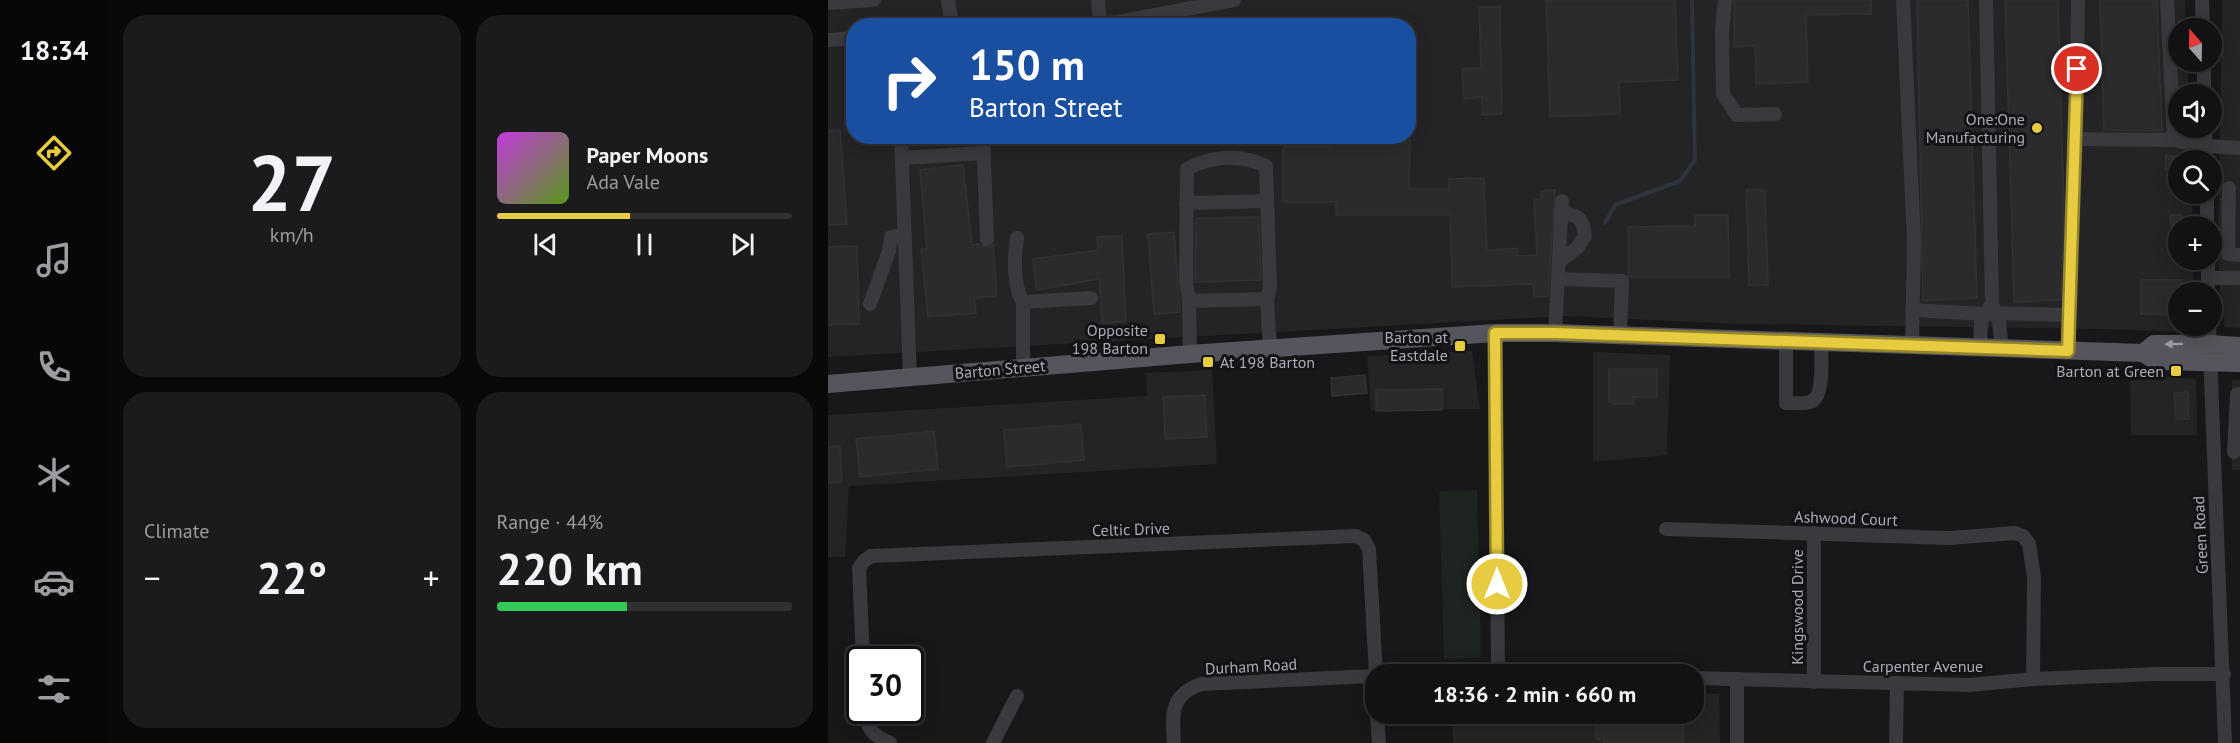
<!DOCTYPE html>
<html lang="en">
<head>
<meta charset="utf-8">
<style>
	body { margin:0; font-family:"PT Sans",sans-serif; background:#1b1a1c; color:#f1f3f6; height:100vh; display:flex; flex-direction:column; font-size:22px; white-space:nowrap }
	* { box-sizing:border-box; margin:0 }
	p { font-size:20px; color:#9c9da0 }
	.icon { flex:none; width:33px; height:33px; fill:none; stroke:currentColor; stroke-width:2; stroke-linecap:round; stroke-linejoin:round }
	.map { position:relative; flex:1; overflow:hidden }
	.panel { display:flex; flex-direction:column; gap:15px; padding:15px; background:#0a090a; width:720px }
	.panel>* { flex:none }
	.top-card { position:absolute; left:18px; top:18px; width:570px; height:126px; border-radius:24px; box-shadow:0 3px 15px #0003,0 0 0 2px #313133; background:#1a4fa0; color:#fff; overflow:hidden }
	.needle { width:39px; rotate:340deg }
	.buttons { position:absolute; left:1340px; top:18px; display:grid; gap:12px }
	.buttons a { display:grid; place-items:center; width:54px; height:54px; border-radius:50%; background:#121113; box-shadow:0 3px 15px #0003,0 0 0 2px #313133; font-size:30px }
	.speed { position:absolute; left:18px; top:646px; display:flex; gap:12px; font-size:30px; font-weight:700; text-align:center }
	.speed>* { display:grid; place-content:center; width:78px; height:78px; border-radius:50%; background:#121113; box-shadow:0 3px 15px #0003,0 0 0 2px #313133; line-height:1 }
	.speed .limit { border:3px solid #111; border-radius:9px; background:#fff; color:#111 }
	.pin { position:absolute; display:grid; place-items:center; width:51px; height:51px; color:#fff; margin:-26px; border:3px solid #fff; border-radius:50%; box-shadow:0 2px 6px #0007 }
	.me { position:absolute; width:66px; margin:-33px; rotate:0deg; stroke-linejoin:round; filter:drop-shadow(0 0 4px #0008) }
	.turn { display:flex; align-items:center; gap:21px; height:126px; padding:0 24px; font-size:27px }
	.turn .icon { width:78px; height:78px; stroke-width:2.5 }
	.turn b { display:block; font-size:42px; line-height:51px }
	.big { font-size:45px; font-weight:700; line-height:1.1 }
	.panel .card { flex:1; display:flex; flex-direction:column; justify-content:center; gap:9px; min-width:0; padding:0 21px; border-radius:24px; background:#1b1a1c }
	.panel .dial { align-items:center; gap:0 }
	.dial b { font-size:78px; line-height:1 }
	.song { display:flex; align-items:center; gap:18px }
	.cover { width:72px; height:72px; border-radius:9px; background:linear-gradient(135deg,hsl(290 70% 55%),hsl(90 70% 35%)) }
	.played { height:6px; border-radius:3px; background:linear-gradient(90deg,#e7cc42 45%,#313133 45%) }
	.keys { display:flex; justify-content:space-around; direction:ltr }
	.heat { display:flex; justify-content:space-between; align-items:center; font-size:33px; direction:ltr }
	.charge { height:9px; border-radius:4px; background:linear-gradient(90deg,#34c759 44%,#313133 0) }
	.panel .tiles { flex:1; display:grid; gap:15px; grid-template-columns:repeat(2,1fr) }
	.trip { position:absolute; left:537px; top:664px; width:339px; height:60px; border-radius:24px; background:#121113; box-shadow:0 3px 15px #0003,0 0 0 2px #313133; font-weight:700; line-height:60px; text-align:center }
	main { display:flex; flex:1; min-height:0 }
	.menu { display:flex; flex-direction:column; width:108px; justify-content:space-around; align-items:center; background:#070708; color:#9c9da0 }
	.menu .icon { width:42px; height:42px }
	.menu .current { color:#e7cc42 }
	.menu b { font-size:27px; color:#f1f3f6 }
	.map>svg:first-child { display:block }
</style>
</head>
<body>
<main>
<nav class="menu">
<b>18:34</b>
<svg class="icon current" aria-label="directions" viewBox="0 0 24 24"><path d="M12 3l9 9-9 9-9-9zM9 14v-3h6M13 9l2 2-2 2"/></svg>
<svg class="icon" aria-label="music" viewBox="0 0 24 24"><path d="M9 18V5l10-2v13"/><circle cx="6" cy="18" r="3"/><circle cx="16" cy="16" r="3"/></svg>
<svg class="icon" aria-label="phone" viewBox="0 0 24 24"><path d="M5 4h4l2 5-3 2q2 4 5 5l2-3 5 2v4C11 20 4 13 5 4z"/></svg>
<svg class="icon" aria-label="climate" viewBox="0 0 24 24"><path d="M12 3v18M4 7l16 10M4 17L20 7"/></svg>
<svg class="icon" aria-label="car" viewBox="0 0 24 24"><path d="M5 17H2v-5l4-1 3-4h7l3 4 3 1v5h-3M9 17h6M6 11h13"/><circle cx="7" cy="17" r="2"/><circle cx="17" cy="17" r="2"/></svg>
<svg class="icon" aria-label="filters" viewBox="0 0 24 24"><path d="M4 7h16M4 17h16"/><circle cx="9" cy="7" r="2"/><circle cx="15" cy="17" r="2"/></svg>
</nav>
<section class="panel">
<div class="tiles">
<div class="card dial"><b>27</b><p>km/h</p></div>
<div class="card">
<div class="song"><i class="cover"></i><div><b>Paper Moons</b><p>Ada Vale</p></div></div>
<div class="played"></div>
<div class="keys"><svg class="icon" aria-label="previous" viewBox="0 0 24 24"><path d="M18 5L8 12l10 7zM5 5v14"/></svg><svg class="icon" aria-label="pause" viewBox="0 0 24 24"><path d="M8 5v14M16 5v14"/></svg><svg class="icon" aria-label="next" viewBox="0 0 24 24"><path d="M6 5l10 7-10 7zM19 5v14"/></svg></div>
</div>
<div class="card"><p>Climate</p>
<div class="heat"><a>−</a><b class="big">22°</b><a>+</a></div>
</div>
<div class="card"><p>Range · 44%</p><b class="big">220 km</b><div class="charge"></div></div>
</div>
</section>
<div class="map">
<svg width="1412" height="743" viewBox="0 0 1412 743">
	<rect width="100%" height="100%" fill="#181719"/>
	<g fill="#242326" fill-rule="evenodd">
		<path d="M0,0H1357L1358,28H1350V62H1359L1361,94H1350V128H1362L1363,160H1350V194H1364L1365,226H1350V260H1366L1364,292H1350V326H1362V332L1277,329L913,324L736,316L0,357ZM26,26H580V136H26Z"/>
		<path d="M1394,0H1412V328L1397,327L1392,288L1390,247Z"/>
		<path d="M644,351L652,409L543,410L539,356Z"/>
		<path d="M765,352L842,355L839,455L765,462Z"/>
		<path d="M384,370L389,464L21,486L17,557H0V415L319,396L318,373Z"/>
		<path d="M1302,374L1368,379L1369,435H1303Z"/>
		<rect x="1404" y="380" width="8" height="90"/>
		<path d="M866,694H891L892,743H625L624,714H866Z"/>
	</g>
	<path fill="#1e2420" d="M649,490L653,657L616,659L611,491Z"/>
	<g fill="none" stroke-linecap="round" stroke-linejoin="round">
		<path stroke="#2e343d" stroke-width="4" d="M777,223L787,205L852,181L867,160L864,0"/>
	</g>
	<g fill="#2b2a2d" stroke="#323235" stroke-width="1.5">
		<path d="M718,0H847L850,80L791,82L792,114L722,117Z"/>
		<path d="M906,0H1043V14L978,15L980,82L928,84L927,46L906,47Z"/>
		<path d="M1089,0H1140L1149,298L1095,301Z"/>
		<path d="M1177,0H1230L1236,207L1233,300L1186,302Z"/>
		<path d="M1272,0H1329L1334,131L1276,130Z"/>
		<path d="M651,7H672L674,114L654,115V97L636,99L634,69L653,68Z"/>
		<path d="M12,130L19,224L0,225V131Z"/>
		<path d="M504,136H582L581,189H621V179L656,178L659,250L690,248V256L709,255L706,199H713V191L727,190L720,296L706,297L705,284L624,287L622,215H508V202H455V147H504Z"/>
		<path d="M1338,156H1350V170L1337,169Z"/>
		<path d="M135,165L144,245L152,244L159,248L165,245L169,296L146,298L148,313L100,317L93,249H99L92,170Z"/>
		<path d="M918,190H937L940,285H921Z"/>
		<path d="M867,215H900L901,277H802L800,275V227L867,226Z"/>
		<path d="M1342,215H1354V226H1343Z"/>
		<path d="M431,217L433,280L367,282L368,218Z"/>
		<path d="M346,232L352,312L326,314L320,234Z"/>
		<path d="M294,236L298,322L274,323L271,279L208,290L205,259L270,250L269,237Z"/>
		<path d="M29,246L31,324L0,325V247Z"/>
		<path d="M1313,280H1354L1353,292H1350V315L1313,314Z"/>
		<path d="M781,369H829V397H806V404H785V402H781Z"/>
		<path d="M537,375L539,393L504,396L503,378Z"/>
		<path d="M614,389V410L548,411V390Z"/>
		<path d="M1360,392L1361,419H1348L1346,393Z"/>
		<path d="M377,395L379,437L337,439L335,397Z"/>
		<path d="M253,424L256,460L179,467L176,430Z"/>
		<path d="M106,431L110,469L32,477L28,439Z"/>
		<path d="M12,446L14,482L0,483V447Z"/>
		<path d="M777,715L855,717V743H776V740L768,739L769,720L776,719Z"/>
	</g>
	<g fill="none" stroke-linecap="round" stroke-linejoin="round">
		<g stroke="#39393e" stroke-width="14">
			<path d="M120,0L124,26"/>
			<path d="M270,0L272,23"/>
			<path d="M897,0L894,32L895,94L909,115L947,114"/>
			<path d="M1075,0L1086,242L1084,345"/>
			<path d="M1158,0L1164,304L1171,322L1174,349"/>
			<path d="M1250,0L1248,139L1346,140"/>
			<path d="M1339,0L1346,140L1378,146L1412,148"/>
			<path d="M1374,0L1375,28"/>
			<path d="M0,3L46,0"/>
			<path d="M239,26L290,22L406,0"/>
			<path d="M0,40L26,38"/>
			<path d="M1376,62V94"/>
			<path d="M1377,128L1378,160"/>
			<path d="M73,136L82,377"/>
			<path d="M155,136L159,239"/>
			<path d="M74,158L155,153"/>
			<path d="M1401,188L1400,254L1412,255"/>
			<path d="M1379,194V226"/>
			<path d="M358,203L439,201"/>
			<path d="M189,238C186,257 185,285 195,302"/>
			<path d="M1380,260V292"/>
			<path d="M732,261L749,248L757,236C754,216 752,217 733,212"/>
			<path d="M1380,278H1412"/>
			<path d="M731,279L794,281L792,335"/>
			<path d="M361,301L358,280L359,169C384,155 413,154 438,166L442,287L439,299"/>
			<path d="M42,304L61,251L63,237L77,235"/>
			<path d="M1084,310L1157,314"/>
			<path d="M1168,313L1241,315"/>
			<path d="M1381,326L1397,743"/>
			<path d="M667,333L670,670"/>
			<path d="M727,333L734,201"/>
			<path d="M958,342V403C965,403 975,404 982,402C997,398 993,356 993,343"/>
			<path d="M1152,348L1153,321L1161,308"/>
			<path d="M1240,351L1248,139"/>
			<path d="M362,354L361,301L439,299L442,348"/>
			<path d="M195,367V302L263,298"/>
			<path d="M1406,452L1409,394H1412"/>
			<path d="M838,529L1122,538L1187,533L1195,536L1201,544L1206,577L1205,679"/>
			<path d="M35,660L31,568L36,561L43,556L528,536L536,540L541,549L548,675"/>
			<path d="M563,675L670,670L764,675"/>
			<path d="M866,678L1141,685L1205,679L1329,674H1396"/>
			<path d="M986,682V533"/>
			<path d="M37,711C39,729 45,736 62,743"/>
			<path d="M549,714L551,743"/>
			<path d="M165,743L189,696"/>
			<path d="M346,743C344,714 342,695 373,684L548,676"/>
			<path d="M909,743V679"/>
			<path d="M1068,743L1069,683"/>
		</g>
		<g stroke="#55555d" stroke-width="18">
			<path d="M1315,353L1326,344H1381L1412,346"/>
			<path d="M0,384L362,354L667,333H727L1315,353L1328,361L1412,363"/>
		</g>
	</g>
	<defs><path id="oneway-solid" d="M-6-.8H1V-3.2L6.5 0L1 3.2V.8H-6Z" transform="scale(1.5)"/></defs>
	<use fill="#999ba6" href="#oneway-solid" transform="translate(1346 344) rotate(179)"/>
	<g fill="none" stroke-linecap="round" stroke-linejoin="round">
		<g stroke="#96852b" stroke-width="15">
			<path id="route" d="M669,584L667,333H727L1240,351L1249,69"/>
		</g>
		<use href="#route" stroke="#e7cc42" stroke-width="10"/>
	</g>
	<g fill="#e7cc42" stroke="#131214" stroke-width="2">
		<circle cx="1209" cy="128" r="6"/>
		<rect x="326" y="333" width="12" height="12" rx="3"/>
		<rect x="626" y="340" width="12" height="12" rx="3"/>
		<rect x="374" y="356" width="12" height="12" rx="3"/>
		<rect x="1342" y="365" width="12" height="12" rx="3"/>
	</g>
	<g text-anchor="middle" stroke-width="6" stroke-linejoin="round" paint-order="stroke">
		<g font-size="16" fill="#aaacb8" stroke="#131214" text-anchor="end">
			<text x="1197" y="125">One:One<tspan x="1197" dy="18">Manufacturing</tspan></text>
			<text x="320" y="336">Opposite<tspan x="320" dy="18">198 Barton</tspan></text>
			<text x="620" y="343">Barton at<tspan x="620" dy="18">Eastdale</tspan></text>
			<text x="392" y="368" text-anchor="start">At 198 Barton</text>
			<text x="1336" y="377">Barton at Green</text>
		</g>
		<g font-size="16" fill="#aaacb8" stroke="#131214">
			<text transform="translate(172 369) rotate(-5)" y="6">Barton Street</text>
			<text transform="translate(1018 518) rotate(2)" y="6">Ashwood Court</text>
			<text transform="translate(303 529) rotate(-2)" y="6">Celtic Drive</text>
			<text transform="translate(1372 535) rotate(-93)" y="6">Green Road</text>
			<text transform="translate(969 607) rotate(-90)" y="6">Kingswood Drive</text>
			<text transform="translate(423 666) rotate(-3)" y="6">Durham Road</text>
			<text x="1095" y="672">Carpenter Avenue</text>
		</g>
	</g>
</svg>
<div class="buttons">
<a><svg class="needle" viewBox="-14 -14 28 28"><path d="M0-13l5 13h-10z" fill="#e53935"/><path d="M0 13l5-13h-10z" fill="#9c9da0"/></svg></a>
<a><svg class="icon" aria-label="sound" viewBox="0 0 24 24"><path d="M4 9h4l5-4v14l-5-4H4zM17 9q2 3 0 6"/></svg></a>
<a><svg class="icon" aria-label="search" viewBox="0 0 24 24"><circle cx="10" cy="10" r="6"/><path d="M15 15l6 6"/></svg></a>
<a>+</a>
<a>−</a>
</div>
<div class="speed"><div class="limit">30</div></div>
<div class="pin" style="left:1249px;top:69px;background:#d93025"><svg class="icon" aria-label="arrive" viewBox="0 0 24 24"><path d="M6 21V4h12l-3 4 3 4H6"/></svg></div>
<svg class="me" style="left:669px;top:584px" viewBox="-20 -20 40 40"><circle r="17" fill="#e7cc42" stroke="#fff" stroke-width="3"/><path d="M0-11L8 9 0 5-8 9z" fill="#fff"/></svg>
<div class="trip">18:36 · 2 min · 660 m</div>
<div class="top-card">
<div class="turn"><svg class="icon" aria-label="right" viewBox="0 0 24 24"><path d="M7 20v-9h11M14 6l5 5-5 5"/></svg><div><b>150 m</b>Barton Street</div></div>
</div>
</div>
</main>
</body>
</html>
